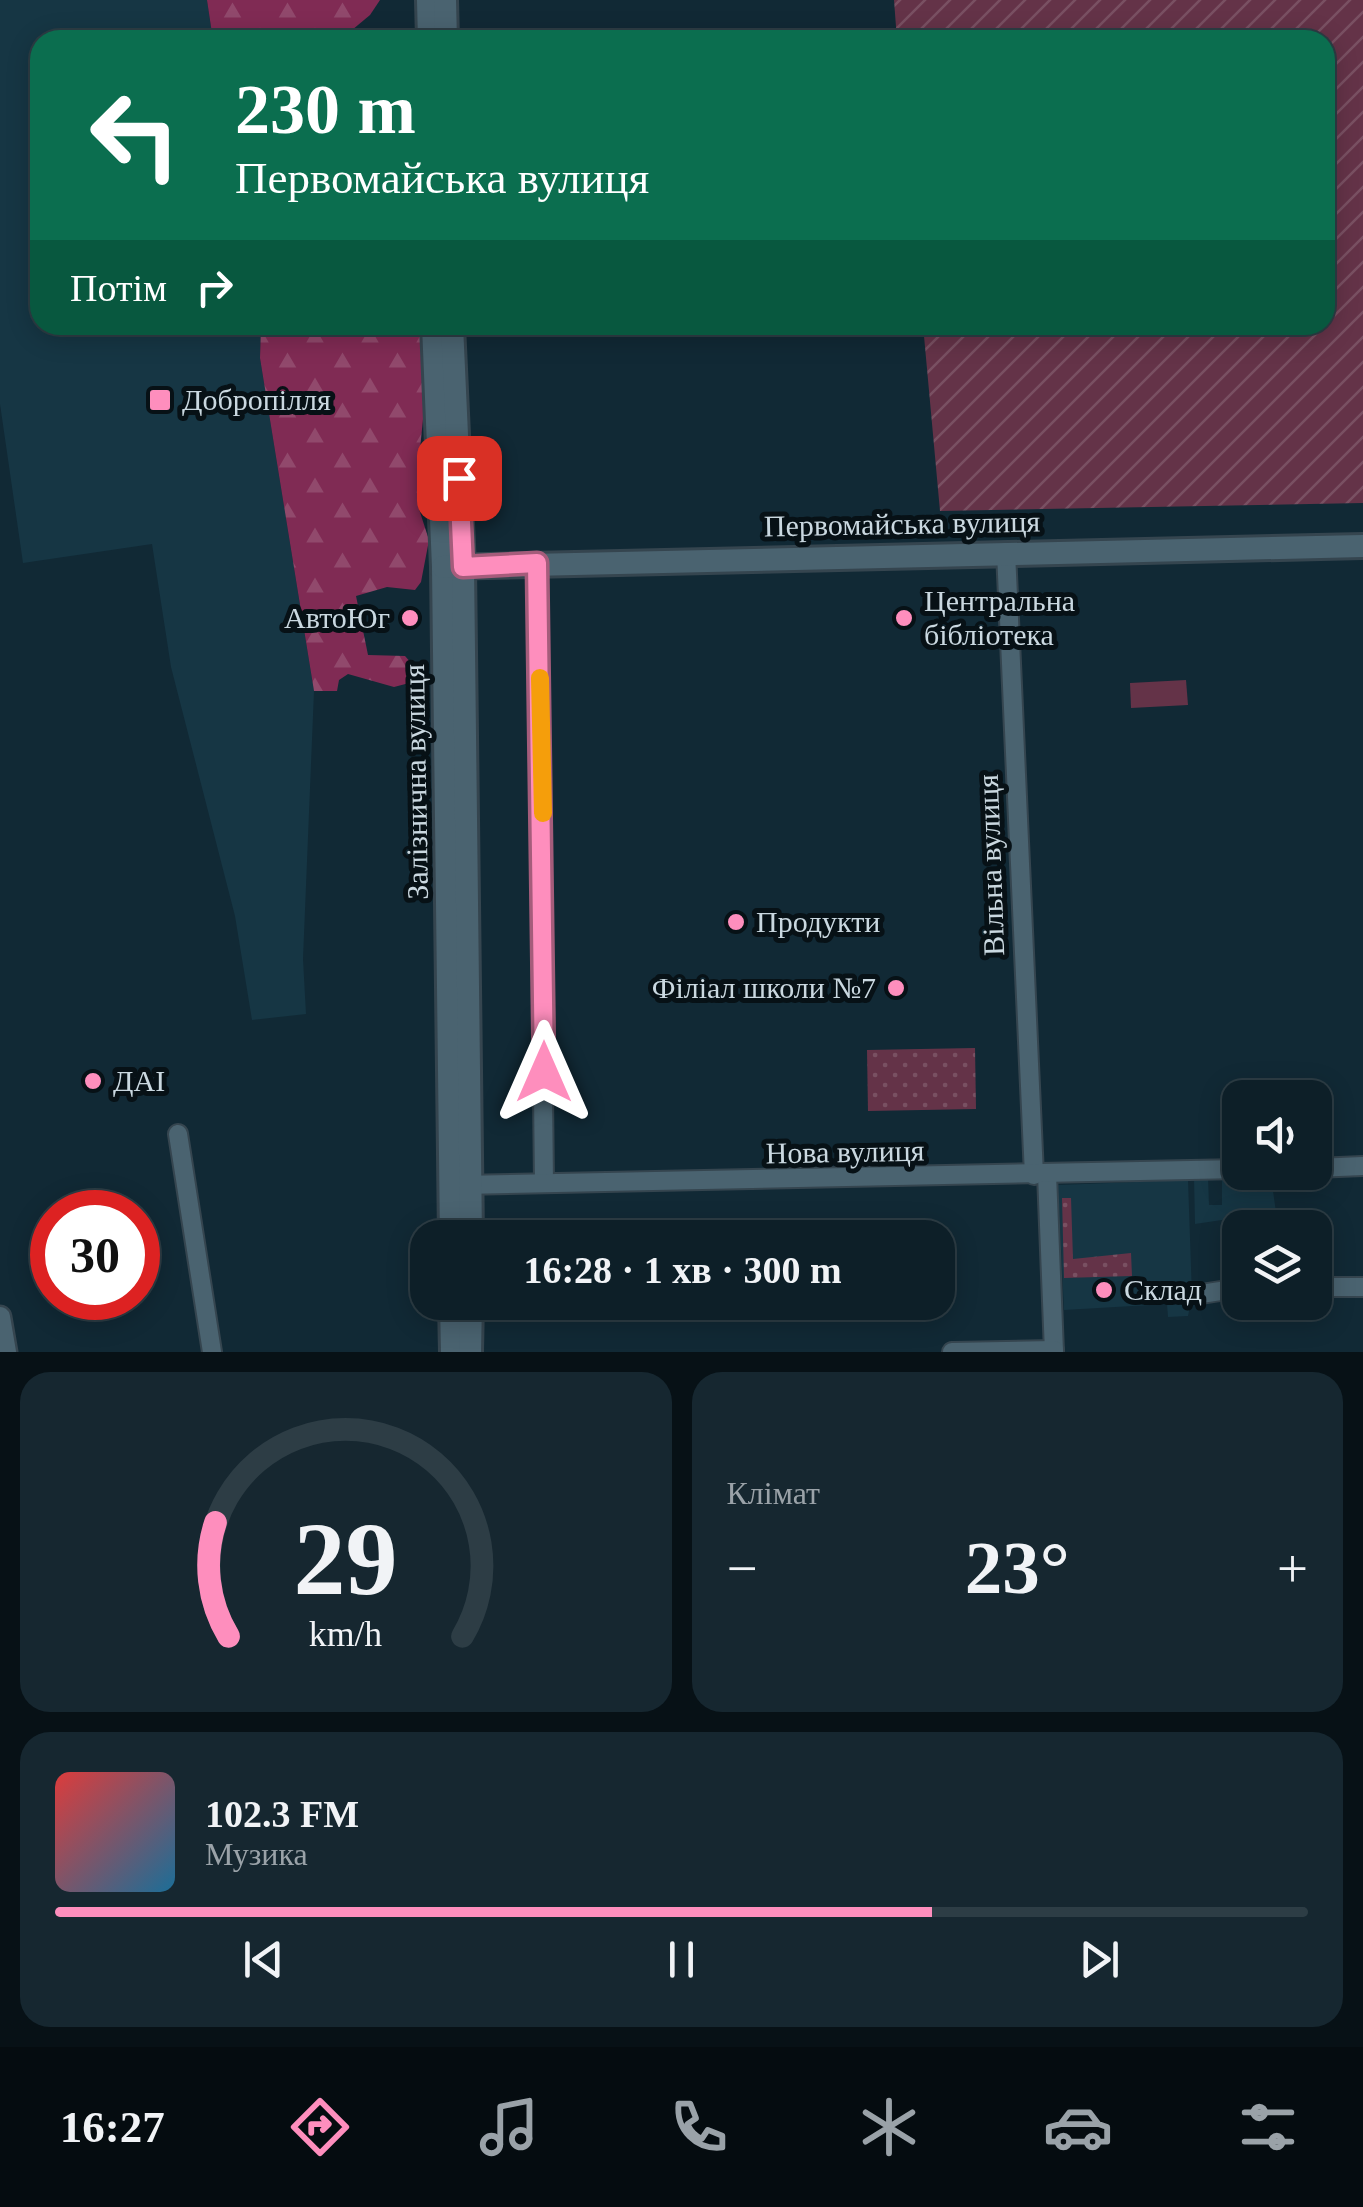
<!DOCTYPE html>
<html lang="uk">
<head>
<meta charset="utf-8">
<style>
	body { margin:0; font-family:Georgia,serif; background:#162730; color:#f1f3f6; height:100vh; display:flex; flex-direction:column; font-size:38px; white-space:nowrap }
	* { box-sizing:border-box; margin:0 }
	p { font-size:32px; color:#9aa2a8 }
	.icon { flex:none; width:55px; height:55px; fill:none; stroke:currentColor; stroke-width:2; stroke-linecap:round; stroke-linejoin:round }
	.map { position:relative; height:1352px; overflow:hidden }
	.side { display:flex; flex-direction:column; gap:20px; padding:20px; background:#071116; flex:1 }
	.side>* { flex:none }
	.top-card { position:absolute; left:30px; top:30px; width:1305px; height:305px; border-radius:30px; box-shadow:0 5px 25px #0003,0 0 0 2px #2d3d45; background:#0b6e4f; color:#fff; overflow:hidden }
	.buttons { position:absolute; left:1222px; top:1080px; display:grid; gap:20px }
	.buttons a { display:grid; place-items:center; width:110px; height:110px; border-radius:20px; background:#0d1f28; box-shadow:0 5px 25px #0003,0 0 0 2px #2d3d45; font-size:50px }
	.speed { position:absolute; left:30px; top:1190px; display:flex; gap:20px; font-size:50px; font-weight:700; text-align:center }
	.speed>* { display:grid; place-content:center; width:130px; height:130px; border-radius:50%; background:#0d1f28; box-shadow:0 5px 25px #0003,0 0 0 2px #2d3d45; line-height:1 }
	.speed .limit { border:15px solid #d22; background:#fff; color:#111 }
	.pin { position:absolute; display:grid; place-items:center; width:85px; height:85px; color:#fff; margin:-42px; border-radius:20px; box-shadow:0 5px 15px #0006 }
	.me { position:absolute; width:110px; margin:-55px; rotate:0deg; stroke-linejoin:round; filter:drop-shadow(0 0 8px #0008) }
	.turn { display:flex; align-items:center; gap:35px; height:210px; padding:0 40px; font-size:45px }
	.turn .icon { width:130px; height:130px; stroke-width:2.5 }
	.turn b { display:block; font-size:70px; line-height:85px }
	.then { display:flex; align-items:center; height:95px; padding:0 40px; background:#0003; gap:20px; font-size:38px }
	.big { font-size:75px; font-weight:600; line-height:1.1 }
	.side .widget { flex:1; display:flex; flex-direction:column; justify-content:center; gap:15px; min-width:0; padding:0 35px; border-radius:30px; background:#162730 }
	.side .dial { align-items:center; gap:0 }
	.dial svg { height:260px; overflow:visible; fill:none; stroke:#2d3d45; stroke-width:7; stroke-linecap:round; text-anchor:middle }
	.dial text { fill:#f1f3f6; stroke:none }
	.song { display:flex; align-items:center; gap:30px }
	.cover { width:120px; height:120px; border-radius:15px; background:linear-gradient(135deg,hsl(0 70% 55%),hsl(200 70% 35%)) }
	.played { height:10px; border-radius:5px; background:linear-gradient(90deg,#fe8ebd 70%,#2d3d45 70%) }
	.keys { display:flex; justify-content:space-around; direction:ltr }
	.heat { display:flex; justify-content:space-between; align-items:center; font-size:55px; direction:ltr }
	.side .tiles { flex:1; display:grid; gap:20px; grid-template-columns:1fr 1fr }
	.widget:last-child { grid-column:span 2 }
	.trip { position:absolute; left:410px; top:1220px; width:545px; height:100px; border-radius:30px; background:#0d1f28; box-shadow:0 5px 25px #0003,0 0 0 2px #2d3d45; font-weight:600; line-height:100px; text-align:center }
	.dock { display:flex; height:160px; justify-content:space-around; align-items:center; background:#050c10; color:#9aa2a8 }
	.dock .icon { width:70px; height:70px }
	.dock .on { color:#fe8ebd }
	.dock b { font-size:45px; color:#f1f3f6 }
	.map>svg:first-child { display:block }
</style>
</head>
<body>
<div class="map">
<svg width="1363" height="1352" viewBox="0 0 1363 1352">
	<defs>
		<pattern id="forest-firs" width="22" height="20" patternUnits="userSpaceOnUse" patternTransform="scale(2.5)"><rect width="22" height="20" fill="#802b54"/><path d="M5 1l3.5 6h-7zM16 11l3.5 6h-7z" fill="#91496c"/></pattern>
		<pattern id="park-dots" width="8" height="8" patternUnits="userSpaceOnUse" patternTransform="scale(2.5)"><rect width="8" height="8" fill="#643348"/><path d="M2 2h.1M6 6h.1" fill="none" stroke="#795062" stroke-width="1.8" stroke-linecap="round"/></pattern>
		<pattern id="garden-furrows" width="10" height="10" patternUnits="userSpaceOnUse" patternTransform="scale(2.5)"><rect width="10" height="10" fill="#643348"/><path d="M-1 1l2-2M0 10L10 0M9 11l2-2" fill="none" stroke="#795062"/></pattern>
	</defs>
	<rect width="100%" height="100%" fill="#112935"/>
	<g fill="#163644">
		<path d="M0,0H207L213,40H40V325H261L260,358L314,691L303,959L306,1014L252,1020L235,916L171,667L152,544L23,563L0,404Z"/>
		<path d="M1246,1175L1247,1179L1271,1177L1276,1212L1195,1224L1194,1178H1208L1209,1205H1222V1176Z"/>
		<path d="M1188,1180L1192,1296L1188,1316L1168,1317L1167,1304L1064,1310L1058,1185Z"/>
	</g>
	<path fill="#643348" d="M1186,680L1188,705L1131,708L1130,683Z"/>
	<g fill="url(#forest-firs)">
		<path d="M207,0H380L370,15L340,40H213Z"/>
		<path d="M261,325H419L425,399L419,459L424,477L418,506L429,540L421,582L415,590L387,587L356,596L368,655L405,656L412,664L413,682L394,687L348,674L339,680L337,691H314L260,358Z"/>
	</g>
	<g fill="url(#park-dots)">
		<path d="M975,1048L976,1109L868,1111L867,1050Z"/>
		<path d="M1062,1198H1071L1073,1259L1131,1253L1132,1276L1064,1278Z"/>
	</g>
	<path fill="url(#garden-furrows)" d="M894,0H1363V503L940,511L923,325H1325V40H897Z"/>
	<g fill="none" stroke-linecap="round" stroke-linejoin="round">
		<g stroke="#35454f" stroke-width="22">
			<g id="minor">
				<path d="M1006,552L1034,1175"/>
				<path d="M537,563L544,1183"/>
				<path d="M178,1134L212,1352"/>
				<path d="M1315,1168L1363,1166"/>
				<path d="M1047,1174L1054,1352"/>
				<path d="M461,1185L1240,1169"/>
				<path d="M1315,1287H1363"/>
				<path d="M1201,1294L1240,1288"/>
				<path d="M952,1352L1054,1350"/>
			</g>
		</g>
		<g stroke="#35454f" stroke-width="25">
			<path id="tertiary" d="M0,1317L6,1352"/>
		</g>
		<g stroke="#35454f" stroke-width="28">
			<g id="secondary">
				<path d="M428,0L429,40"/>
				<path d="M445,0L446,40"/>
				<path d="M433,325L443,567L451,1238"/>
				<path d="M452,325L463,567L471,1238"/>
				<path d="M443,567L1363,546"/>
				<path d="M451,1302L452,1352"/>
				<path d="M470,1352L471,1302"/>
			</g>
		</g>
		<use href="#minor" stroke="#4a6370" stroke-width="18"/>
		<use href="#tertiary" stroke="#4a6370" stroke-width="20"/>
		<use href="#secondary" stroke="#4a6370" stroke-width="22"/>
	</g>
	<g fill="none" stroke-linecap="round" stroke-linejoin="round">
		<g stroke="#a55c7b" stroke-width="25">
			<path id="route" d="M459,478L463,567L537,563L544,1072"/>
		</g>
		<use href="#route" stroke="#fe8ebd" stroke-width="18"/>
		<path stroke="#f59e0b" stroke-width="18" d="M540,678L543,813"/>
	</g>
	<g fill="#fe8ebd" stroke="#071116" stroke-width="4">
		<rect x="148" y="388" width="24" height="24" rx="5"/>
		<circle cx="410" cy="618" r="10"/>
		<circle cx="904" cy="618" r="10"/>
		<circle cx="736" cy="922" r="10"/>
		<circle cx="896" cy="988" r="10"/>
		<circle cx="93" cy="1081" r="10"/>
		<circle cx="1104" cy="1290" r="10"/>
	</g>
	<g text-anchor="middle" stroke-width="10" stroke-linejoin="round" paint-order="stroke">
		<g font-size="30" fill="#cad8e0" stroke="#071116" text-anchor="start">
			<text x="182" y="410">Добропілля</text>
			<text x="924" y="611">Центральна<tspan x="924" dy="34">бібліотека</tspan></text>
			<text x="390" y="628" text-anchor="end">АвтоЮг</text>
			<text x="756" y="932">Продукти</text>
			<text x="876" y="998" text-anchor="end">Філіал школи №7</text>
			<text x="113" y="1091">ДАІ</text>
			<text x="1124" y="1300">Склад</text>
		</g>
		<g font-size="30" fill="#cad8e0" stroke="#071116">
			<text transform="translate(902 524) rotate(-1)" y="10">Первомайська вулиця</text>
			<text transform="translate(416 782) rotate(-91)" y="10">Залізнична вулиця</text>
			<text transform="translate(991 865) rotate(-92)" y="10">Вільна вулиця</text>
			<text transform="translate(845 1152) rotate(-1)" y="10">Нова вулиця</text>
		</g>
	</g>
</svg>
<div class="buttons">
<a><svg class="icon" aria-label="sound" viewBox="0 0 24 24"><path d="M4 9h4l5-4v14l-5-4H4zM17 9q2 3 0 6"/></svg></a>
<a><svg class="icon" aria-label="layers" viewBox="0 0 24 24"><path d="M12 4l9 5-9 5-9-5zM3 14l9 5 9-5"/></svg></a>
</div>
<div class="speed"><div class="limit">30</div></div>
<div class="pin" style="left:459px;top:478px;background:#d93025"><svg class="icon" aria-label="arrive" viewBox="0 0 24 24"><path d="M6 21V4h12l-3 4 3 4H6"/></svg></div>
<svg class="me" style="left:544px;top:1072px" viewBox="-20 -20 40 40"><path d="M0-17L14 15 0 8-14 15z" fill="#fe8ebd" stroke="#fff" stroke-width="4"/></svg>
<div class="trip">16:28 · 1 хв · 300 m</div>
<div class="top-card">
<div class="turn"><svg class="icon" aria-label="left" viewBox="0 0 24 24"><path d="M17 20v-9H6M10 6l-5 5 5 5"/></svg><div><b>230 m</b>Первомайська вулиця</div></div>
<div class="then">Потім<svg class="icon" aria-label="right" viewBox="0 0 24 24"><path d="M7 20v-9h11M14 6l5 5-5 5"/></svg></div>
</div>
</div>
<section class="side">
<div class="tiles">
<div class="widget dial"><svg viewBox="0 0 100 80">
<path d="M14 69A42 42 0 1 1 86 69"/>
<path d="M14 69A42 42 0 0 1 10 34" stroke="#fe8ebd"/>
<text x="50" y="56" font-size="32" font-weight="700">29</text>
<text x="50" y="72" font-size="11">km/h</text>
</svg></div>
<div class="widget"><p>Клімат</p>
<div class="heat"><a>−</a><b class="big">23°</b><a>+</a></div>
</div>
<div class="widget">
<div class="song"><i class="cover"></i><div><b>102.3 FM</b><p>Музика</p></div></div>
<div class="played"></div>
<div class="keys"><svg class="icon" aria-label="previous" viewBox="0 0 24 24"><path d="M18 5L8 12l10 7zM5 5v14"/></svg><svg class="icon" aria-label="pause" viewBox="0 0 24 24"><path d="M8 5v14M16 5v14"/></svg><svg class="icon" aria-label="next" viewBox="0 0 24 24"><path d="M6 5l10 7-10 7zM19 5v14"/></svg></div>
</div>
</div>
</section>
<nav class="dock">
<b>16:27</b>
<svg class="icon on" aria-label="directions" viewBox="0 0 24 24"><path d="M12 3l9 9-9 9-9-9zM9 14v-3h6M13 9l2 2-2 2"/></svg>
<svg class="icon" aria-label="music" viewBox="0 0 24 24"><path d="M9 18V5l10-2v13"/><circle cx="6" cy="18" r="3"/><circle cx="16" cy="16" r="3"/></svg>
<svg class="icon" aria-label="phone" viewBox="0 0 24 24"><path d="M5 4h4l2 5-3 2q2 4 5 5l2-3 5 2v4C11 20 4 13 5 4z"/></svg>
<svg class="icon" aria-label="climate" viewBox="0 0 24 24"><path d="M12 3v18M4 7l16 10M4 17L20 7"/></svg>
<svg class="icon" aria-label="car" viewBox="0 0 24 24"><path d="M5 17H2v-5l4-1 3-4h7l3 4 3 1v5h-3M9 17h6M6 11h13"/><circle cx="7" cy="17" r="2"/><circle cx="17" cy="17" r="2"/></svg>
<svg class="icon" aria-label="filters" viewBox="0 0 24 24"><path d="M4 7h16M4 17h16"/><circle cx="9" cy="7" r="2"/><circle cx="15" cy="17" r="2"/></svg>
</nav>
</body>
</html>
